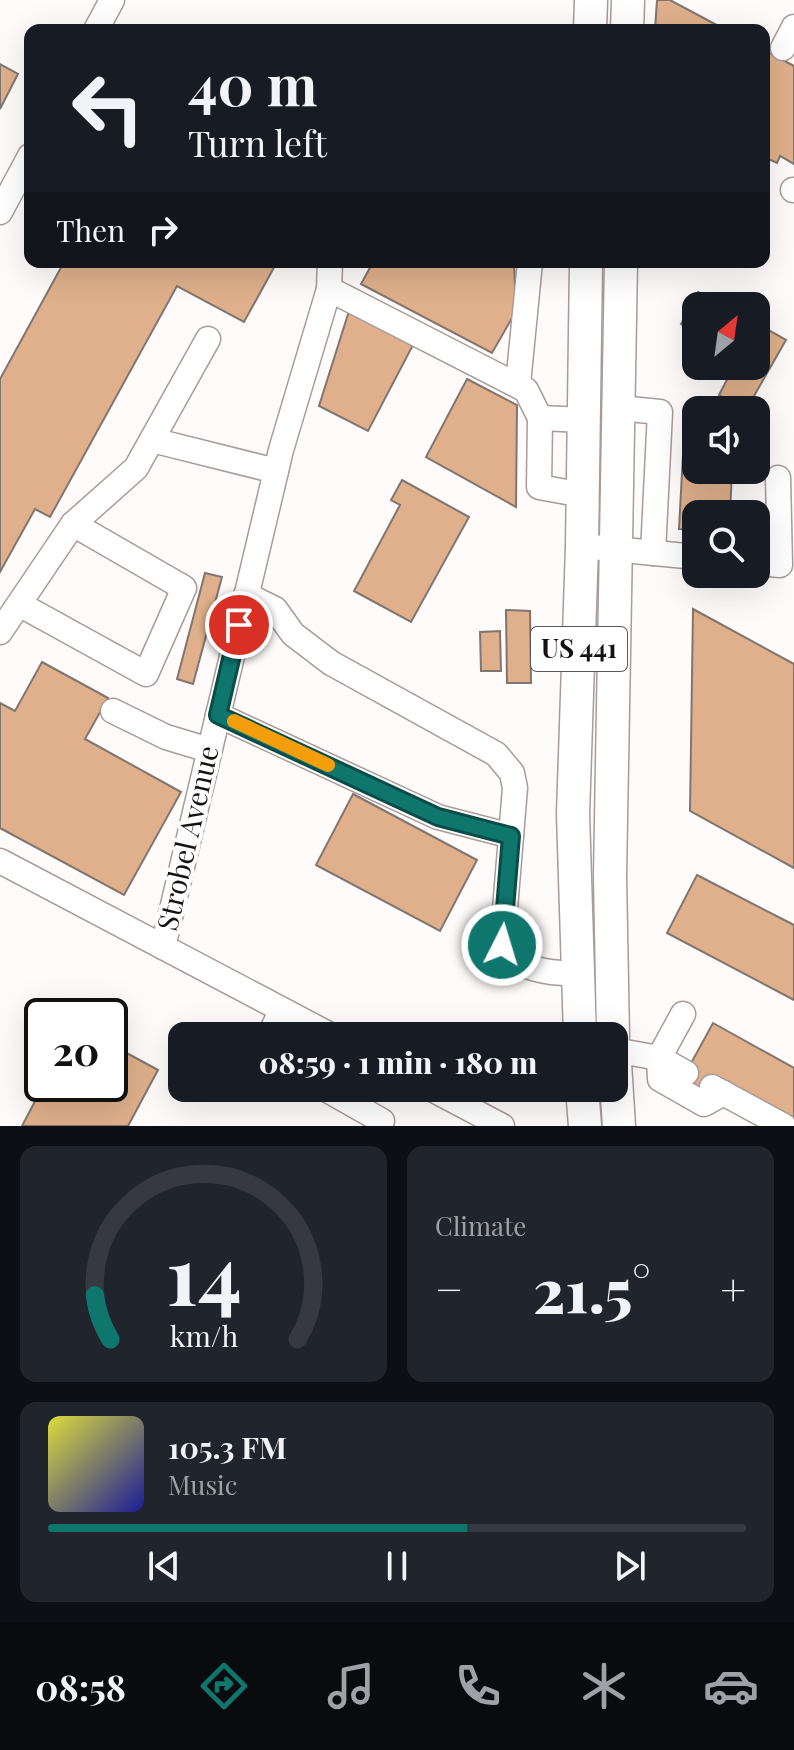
<!DOCTYPE html>
<html lang="en">
<head>
<meta charset="utf-8">
<style>
	body { margin:0; font-family:"Playfair Display",serif; background:#20242c; color:#f1f3f6; height:100vh; display:flex; flex-direction:column; font-size:30px; white-space:nowrap }
	* { box-sizing:border-box; margin:0 }
	p { font-size:26px; color:#9ea1a6 }
	.icon { flex:none; width:44px; height:44px; fill:none; stroke:currentColor; stroke-width:2; stroke-linecap:round; stroke-linejoin:round }
	.map { position:relative; height:1126px; overflow:hidden }
	.details { display:flex; flex-direction:column; gap:20px; padding:20px; background:#0d0f14; flex:1 }
	.details>* { flex:none }
	.hud { position:absolute; left:24px; top:24px; width:746px; height:244px; border-radius:16px; box-shadow:0 8px 32px #0002; background:#171b24; color:#f1f3f6; overflow:hidden }
	.needle { width:52px; rotate:29deg }
	.fabs { position:absolute; left:682px; top:292px; display:grid; gap:16px }
	.fabs a { display:grid; place-items:center; width:88px; height:88px; border-radius:16px; background:#171b24; box-shadow:0 8px 32px #0002; font-size:40px }
	.speed { position:absolute; left:24px; top:998px; display:flex; gap:16px; font-size:40px; font-weight:700; text-align:center }
	.speed>* { display:grid; place-content:center; width:104px; height:104px; border-radius:50%; background:#171b24; box-shadow:0 8px 32px #0002; line-height:1 }
	.speed .limit { border:4px solid #111; border-radius:12px; background:#fff; color:#111 }
	.pin { position:absolute; display:grid; place-items:center; width:68px; height:68px; color:#fff; margin:-34px; border:4px solid #fff; border-radius:50%; box-shadow:0 2px 8px #0007 }
	.me { position:absolute; width:88px; margin:-44px; rotate:5deg; stroke-linejoin:round; filter:drop-shadow(0 0 6px #0008) }
	.turn { display:flex; align-items:center; gap:28px; height:168px; padding:0 32px; font-size:36px }
	.turn .icon { width:104px; height:104px; stroke-width:2.5 }
	.turn b { display:block; font-size:56px; line-height:68px }
	.then { display:flex; align-items:center; height:76px; padding:0 32px; background:#0003; gap:16px; font-size:30px }
	.big { font-size:60px; font-weight:800; line-height:1.1 }
	.details .card { flex:1; display:flex; flex-direction:column; justify-content:center; gap:12px; min-width:0; padding:0 28px; border-radius:16px; background:#20242c }
	.details .dial { align-items:center; gap:0 }
	.dial svg { height:208px; overflow:visible; fill:none; stroke:#363941; stroke-width:7; stroke-linecap:round; text-anchor:middle }
	.dial text { fill:#f1f3f6; stroke:none }
	.song { display:flex; align-items:center; gap:24px }
	.cover { width:96px; height:96px; border-radius:12px; background:linear-gradient(135deg,hsl(60 70% 55%),hsl(240 70% 35%)) }
	.played { height:8px; border-radius:4px; background:linear-gradient(90deg,#0f766e 60%,#363941 60%) }
	.keys { display:flex; justify-content:space-around; direction:ltr }
	.heat { display:flex; justify-content:space-between; align-items:center; font-size:44px; direction:ltr }
	.details .tiles { flex:1; display:grid; gap:20px; grid-template-columns:1fr 1fr }
	.card:last-child { grid-column:span 2 }
	.trip { position:absolute; left:168px; top:1022px; width:460px; height:80px; border-radius:16px; background:#171b24; box-shadow:0 8px 32px #0002; font-weight:800; line-height:80px; text-align:center }
	.dock { display:flex; height:128px; justify-content:space-around; align-items:center; background:#090b0e; color:#9ea1a6 }
	.dock .icon { width:56px; height:56px }
	.dock .active { color:#0f766e }
	.dock b { font-size:36px; color:#f1f3f6 }
	.map>svg:first-child { display:block }
</style>
</head>
<body>
<div class="map">
<svg width="794" height="1126" viewBox="0 0 794 1126">
	<rect width="100%" height="100%" fill="#fefbfa"/>
	<g fill="#dfb08b" stroke="#80766f" stroke-width="2">
		<path d="M657,0H670L726,30H655Z"/>
		<path d="M764,50L794,66V164L780,156L777,163L764,157Z"/>
		<path d="M0,64L18,74L0,109Z"/>
		<path d="M64,262H277L244,322L177,286L50,517L35,509L0,572V379Z"/>
		<path d="M373,262H514L516,311L492,353L361,284Z"/>
		<path d="M698,292L724,306H696V332L681,324Z"/>
		<path d="M349,311L413,345L368,431L319,406Z"/>
		<path d="M756,323L786,340L746,410L719,395L734,366H756Z"/>
		<path d="M467,379L517,405L516,507L426,457Z"/>
		<path d="M685,417L696,418V470H732L730,514H696V530L679,529Z"/>
		<path d="M402,480L469,517L411,622L354,591L400,505L391,500Z"/>
		<path d="M205,573L222,577L193,684L177,679Z"/>
		<path d="M693,609L794,664V868L690,811Z"/>
		<path d="M506,610L530,611L531,683H507Z"/>
		<path d="M500,631L501,671H481L480,632Z"/>
		<path d="M42,662L108,698L85,739L181,792L124,895L0,828V703L15,711Z"/>
		<path d="M353,794L477,860L440,931L316,865Z"/>
		<path d="M697,875L794,925V1000L667,933Z"/>
		<path d="M713,1023L794,1068V1126L704,1101L678,1087Z"/>
		<path d="M110,1044L158,1070L128,1126H22L44,1084H110Z"/>
	</g>
	<g fill="none" stroke-linecap="round" stroke-linejoin="round">
		<g stroke="#a89b98" stroke-width="27">
			<g id="minor">
				<path d="M96,30L112,0"/>
				<path d="M783,48L794,27"/>
				<path d="M793,190H794"/>
				<path d="M0,212L30,156"/>
				<path d="M330,262L329,289L526,390L540,418L539,487L583,495"/>
				<path d="M518,384L530,262"/>
				<path d="M619,408L660,412L653,553"/>
				<path d="M540,418L584,420"/>
				<path d="M152,440L276,471"/>
				<path d="M73,524L136,468L208,339"/>
				<path d="M582,546L696,557"/>
				<path d="M756,563L780,565L778,478"/>
				<path d="M246,595L275,609L293,634L331,663L496,754L512,773L515,788L502,945C515,970 552,974 578,973"/>
				<path d="M0,632L73,524L184,588L146,674L19,604"/>
				<path d="M113,711L166,737L209,750"/>
				<path d="M218,715L438,817L511,836"/>
				<path d="M0,861L332,1036"/>
				<path d="M163,947L281,450L329,289"/>
				<path d="M269,1036L282,1010"/>
				<path d="M614,1050L659,1058L683,1014"/>
				<path d="M659,1058L660,1079L704,1104L724,1093"/>
				<path d="M659,1058L686,1073"/>
				<path d="M712,1087L784,1126"/>
				<path d="M324,1088L382,1121"/>
				<path d="M430,1088L502,1126"/>
			</g>
		</g>
		<g stroke="#a89b98" stroke-width="35">
			<g id="major">
				<path d="M590,30L591,0"/>
				<path d="M627,30L628,0"/>
				<path d="M580,1036L573,814L582,546L586,262"/>
				<path d="M613,1036L610,876L621,262"/>
				<path d="M614,1047L619,1126"/>
				<path d="M582,1088L585,1126"/>
			</g>
		</g>
		<use href="#minor" stroke="#fff" stroke-width="24"/>
		<use href="#major" stroke="#fff" stroke-width="32"/>
	</g>
	<g fill="none" stroke-linecap="round" stroke-linejoin="round">
		<g stroke="#0a4d48" stroke-width="20">
			<path id="route" d="M239,625L218,715L438,817L511,836L502,945"/>
		</g>
		<use href="#route" stroke="#0f766e" stroke-width="14"/>
		<path stroke="#f59e0b" stroke-width="14" d="M234,721L328,765"/>
	</g>
	<g text-anchor="middle" stroke-width="8" stroke-linejoin="round" paint-order="stroke">
		<rect fill="#fff" stroke="#5c5858" stroke-width="2" x="531" y="627" width="96" height="44" rx="6"/>
		<g font-size="26" font-weight="bold" fill="#161110">
			<text x="579" y="658">US 441</text>
		</g>
		<g font-size="28" fill="#161110" stroke="#fff">
			<text transform="translate(188 838) rotate(-77)" y="10">Strobel Avenue</text>
		</g>
	</g>
</svg>
<div class="fabs">
<a><svg class="needle" viewBox="-14 -14 28 28"><path d="M0-13l5 13h-10z" fill="#e53935"/><path d="M0 13l5-13h-10z" fill="#9ea1a6"/></svg></a>
<a><svg class="icon" aria-label="sound" viewBox="0 0 24 24"><path d="M4 9h4l5-4v14l-5-4H4zM17 9q2 3 0 6"/></svg></a>
<a><svg class="icon" aria-label="search" viewBox="0 0 24 24"><circle cx="10" cy="10" r="6"/><path d="M15 15l6 6"/></svg></a>
</div>
<div class="speed"><div class="limit">20</div></div>
<div class="pin" style="left:239px;top:625px;background:#d93025"><svg class="icon" aria-label="arrive" viewBox="0 0 24 24"><path d="M6 21V4h12l-3 4 3 4H6"/></svg></div>
<svg class="me" style="left:502px;top:945px" viewBox="-20 -20 40 40"><circle r="17" fill="#0f766e" stroke="#fff" stroke-width="3"/><path d="M0-11L8 9 0 5-8 9z" fill="#fff"/></svg>
<div class="trip">08:59 · 1 min · 180 m</div>
<div class="hud">
<div class="turn"><svg class="icon" aria-label="left" viewBox="0 0 24 24"><path d="M17 20v-9H6M10 6l-5 5 5 5"/></svg><div><b>40 m</b>Turn left</div></div>
<div class="then">Then<svg class="icon" aria-label="right" viewBox="0 0 24 24"><path d="M7 20v-9h11M14 6l5 5-5 5"/></svg></div>
</div>
</div>
<section class="details">
<div class="tiles">
<div class="card dial"><svg viewBox="0 0 100 80">
<path d="M14 69A42 42 0 1 1 86 69"/>
<path d="M14 69A42 42 0 0 1 8 52" stroke="#0f766e"/>
<text x="50" y="56" font-size="32" font-weight="700">14</text>
<text x="50" y="72" font-size="11">km/h</text>
</svg></div>
<div class="card"><p>Climate</p>
<div class="heat"><a>−</a><b class="big">21.5°</b><a>+</a></div>
</div>
<div class="card">
<div class="song"><i class="cover"></i><div><b>105.3 FM</b><p>Music</p></div></div>
<div class="played"></div>
<div class="keys"><svg class="icon" aria-label="previous" viewBox="0 0 24 24"><path d="M18 5L8 12l10 7zM5 5v14"/></svg><svg class="icon" aria-label="pause" viewBox="0 0 24 24"><path d="M8 5v14M16 5v14"/></svg><svg class="icon" aria-label="next" viewBox="0 0 24 24"><path d="M6 5l10 7-10 7zM19 5v14"/></svg></div>
</div>
</div>
</section>
<nav class="dock">
<b>08:58</b>
<svg class="icon active" aria-label="directions" viewBox="0 0 24 24"><path d="M12 3l9 9-9 9-9-9zM9 14v-3h6M13 9l2 2-2 2"/></svg>
<svg class="icon" aria-label="music" viewBox="0 0 24 24"><path d="M9 18V5l10-2v13"/><circle cx="6" cy="18" r="3"/><circle cx="16" cy="16" r="3"/></svg>
<svg class="icon" aria-label="phone" viewBox="0 0 24 24"><path d="M5 4h4l2 5-3 2q2 4 5 5l2-3 5 2v4C11 20 4 13 5 4z"/></svg>
<svg class="icon" aria-label="climate" viewBox="0 0 24 24"><path d="M12 3v18M4 7l16 10M4 17L20 7"/></svg>
<svg class="icon" aria-label="car" viewBox="0 0 24 24"><path d="M5 17H2v-5l4-1 3-4h7l3 4 3 1v5h-3M9 17h6M6 11h13"/><circle cx="7" cy="17" r="2"/><circle cx="17" cy="17" r="2"/></svg>
</nav>
</body>
</html>
